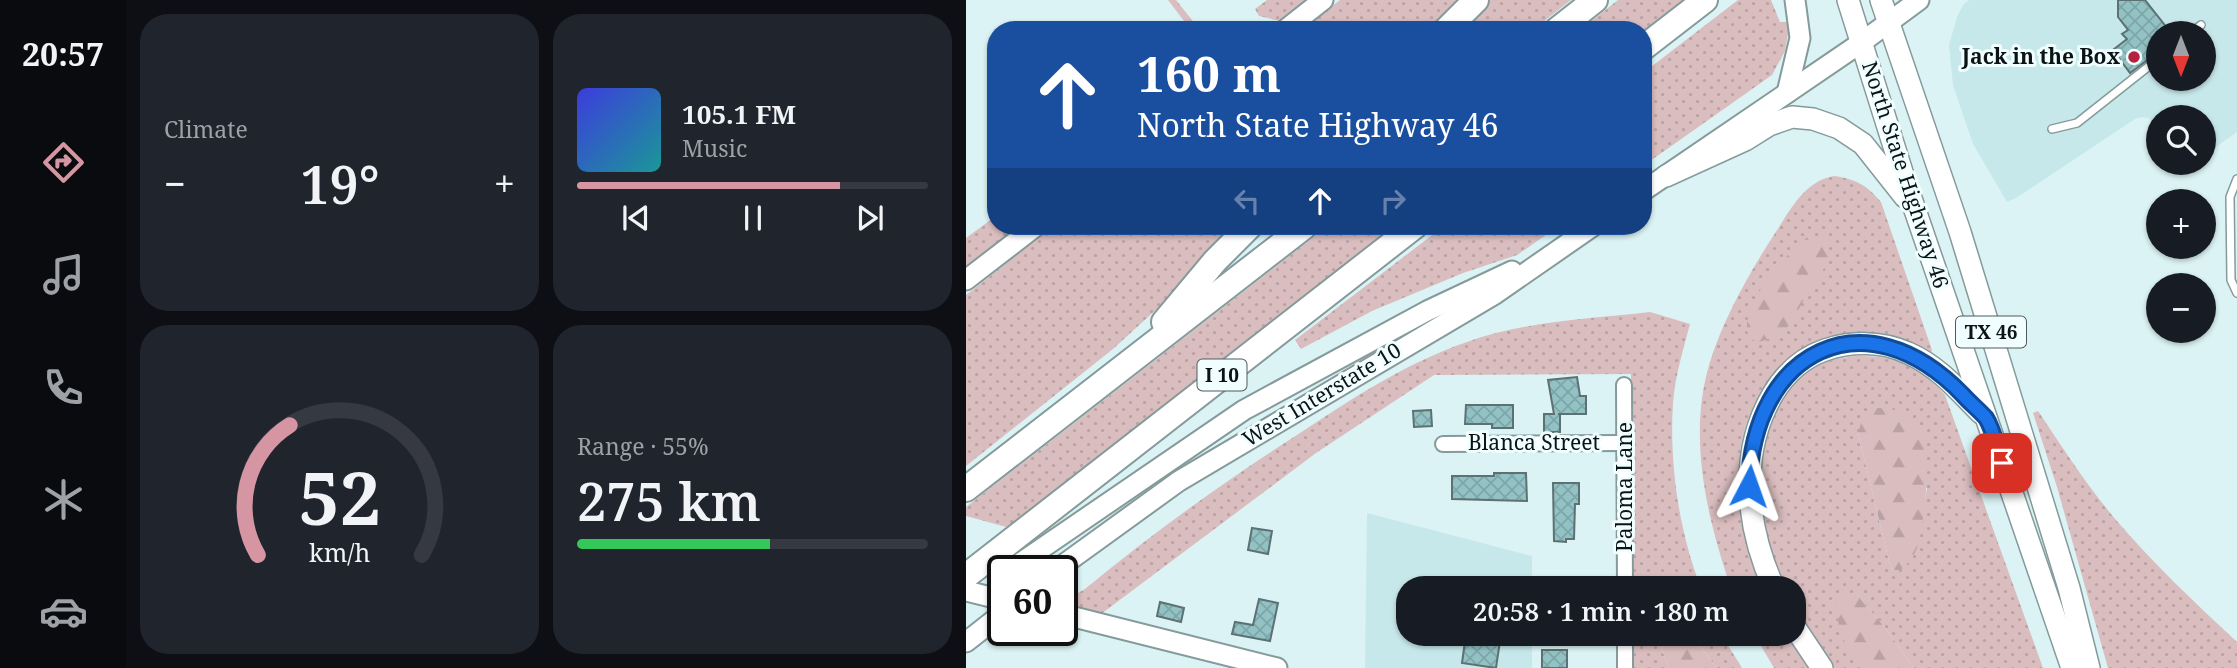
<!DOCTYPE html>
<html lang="en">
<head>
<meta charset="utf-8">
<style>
	body { margin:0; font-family:"Noto Serif",serif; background:#20242c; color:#f1f3f6; height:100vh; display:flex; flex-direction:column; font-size:26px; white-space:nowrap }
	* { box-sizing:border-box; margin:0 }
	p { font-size:23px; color:#9ea1a6 }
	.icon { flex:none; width:38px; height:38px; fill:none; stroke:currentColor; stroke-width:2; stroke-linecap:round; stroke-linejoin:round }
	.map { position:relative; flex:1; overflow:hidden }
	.drawer { display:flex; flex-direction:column; gap:14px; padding:14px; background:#0d0f14; width:840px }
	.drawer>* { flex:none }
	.banner { position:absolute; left:21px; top:21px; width:665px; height:214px; border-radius:28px; box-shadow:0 2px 5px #0004; background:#1a4fa0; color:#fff; overflow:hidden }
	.needle { width:46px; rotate:180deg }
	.controls { position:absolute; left:1180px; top:21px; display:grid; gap:14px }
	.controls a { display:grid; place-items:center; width:70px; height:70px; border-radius:50%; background:#171b24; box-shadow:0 2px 5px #0004; font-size:35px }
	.speed { position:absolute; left:21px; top:555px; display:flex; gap:14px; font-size:35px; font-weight:700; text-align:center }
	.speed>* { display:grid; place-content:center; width:91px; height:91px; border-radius:50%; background:#171b24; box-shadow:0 2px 5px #0004; line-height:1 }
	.speed .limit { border:4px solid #111; border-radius:10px; background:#fff; color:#111 }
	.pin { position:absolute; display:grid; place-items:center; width:60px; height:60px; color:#fff; margin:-30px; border-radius:14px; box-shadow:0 4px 10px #0006 }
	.me { position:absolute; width:77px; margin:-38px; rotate:4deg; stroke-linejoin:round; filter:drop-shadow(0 0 5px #0008) }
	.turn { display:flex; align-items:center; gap:24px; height:147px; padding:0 35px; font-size:32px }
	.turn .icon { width:91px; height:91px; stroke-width:2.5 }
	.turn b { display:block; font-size:49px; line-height:60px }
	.lanes { display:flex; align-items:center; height:66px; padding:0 35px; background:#0003; justify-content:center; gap:35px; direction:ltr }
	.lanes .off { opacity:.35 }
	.big { font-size:52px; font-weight:600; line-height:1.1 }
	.drawer .tile { flex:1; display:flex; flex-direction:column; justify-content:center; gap:10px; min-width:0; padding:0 24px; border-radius:28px; background:#20242c }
	.drawer .dial { align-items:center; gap:0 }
	.dial svg { height:182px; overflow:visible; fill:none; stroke:#363941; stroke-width:7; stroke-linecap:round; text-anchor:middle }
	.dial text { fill:#f1f3f6; stroke:none }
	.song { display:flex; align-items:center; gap:21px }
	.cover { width:84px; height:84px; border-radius:10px; background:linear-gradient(135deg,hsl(240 70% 55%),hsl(180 70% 35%)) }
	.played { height:7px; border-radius:4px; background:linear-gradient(90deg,#d695a3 75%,#363941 75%) }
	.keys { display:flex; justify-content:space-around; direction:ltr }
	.heat { display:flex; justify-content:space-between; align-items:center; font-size:38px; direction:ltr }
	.charge { height:10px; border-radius:5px; background:linear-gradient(90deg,#34c759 55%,#363941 0) }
	.drawer .tiles { flex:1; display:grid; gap:14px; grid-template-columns:repeat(2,1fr) }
	.trip { position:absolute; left:430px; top:576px; width:410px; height:70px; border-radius:28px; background:#171b24; box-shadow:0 2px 5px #0004; font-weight:600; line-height:70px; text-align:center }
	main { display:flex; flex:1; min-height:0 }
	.tabs { display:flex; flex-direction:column; width:126px; justify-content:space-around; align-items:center; background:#090b0e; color:#9ea1a6 }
	.tabs .icon { width:49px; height:49px }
	.tabs .selected { color:#d695a3 }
	.tabs b { font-size:32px; color:#f1f3f6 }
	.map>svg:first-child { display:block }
</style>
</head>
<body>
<main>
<nav class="tabs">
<b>20:57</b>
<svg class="icon selected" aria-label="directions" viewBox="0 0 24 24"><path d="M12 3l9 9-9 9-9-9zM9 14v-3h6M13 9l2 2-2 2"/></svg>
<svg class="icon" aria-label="music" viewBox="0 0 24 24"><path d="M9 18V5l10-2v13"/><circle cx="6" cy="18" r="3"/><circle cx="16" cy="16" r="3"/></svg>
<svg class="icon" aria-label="phone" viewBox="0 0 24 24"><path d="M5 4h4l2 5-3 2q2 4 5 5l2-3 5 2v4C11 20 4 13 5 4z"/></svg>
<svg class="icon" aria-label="climate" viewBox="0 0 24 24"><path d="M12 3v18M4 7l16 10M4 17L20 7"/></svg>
<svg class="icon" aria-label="car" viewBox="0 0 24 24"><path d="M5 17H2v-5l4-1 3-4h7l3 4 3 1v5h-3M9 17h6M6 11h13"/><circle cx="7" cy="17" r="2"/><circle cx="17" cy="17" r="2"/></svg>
</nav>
<section class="drawer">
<div class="tiles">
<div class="tile"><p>Climate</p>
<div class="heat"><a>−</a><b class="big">19°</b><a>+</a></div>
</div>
<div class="tile">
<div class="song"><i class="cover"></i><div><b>105.1 FM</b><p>Music</p></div></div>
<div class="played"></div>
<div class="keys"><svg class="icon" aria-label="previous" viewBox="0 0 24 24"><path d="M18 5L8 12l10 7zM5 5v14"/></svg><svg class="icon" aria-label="pause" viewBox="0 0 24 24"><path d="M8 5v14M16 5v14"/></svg><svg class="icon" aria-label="next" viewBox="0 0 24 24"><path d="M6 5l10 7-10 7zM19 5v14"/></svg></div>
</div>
<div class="tile dial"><svg viewBox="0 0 100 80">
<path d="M14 69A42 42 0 1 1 86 69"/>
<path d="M14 69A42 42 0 0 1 28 12" stroke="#d695a3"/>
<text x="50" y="56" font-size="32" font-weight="700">52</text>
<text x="50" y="72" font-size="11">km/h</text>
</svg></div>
<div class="tile"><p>Range · 55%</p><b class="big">275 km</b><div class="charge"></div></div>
</div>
</section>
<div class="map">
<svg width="1271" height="668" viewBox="0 0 1271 668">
	<defs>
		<pattern id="grass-dots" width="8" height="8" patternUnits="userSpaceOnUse" patternTransform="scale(1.75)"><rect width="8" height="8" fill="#dabdbe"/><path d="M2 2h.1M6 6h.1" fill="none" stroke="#baa2a2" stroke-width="1.8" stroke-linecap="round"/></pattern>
		<pattern id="forest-firs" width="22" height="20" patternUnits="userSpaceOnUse" patternTransform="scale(1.75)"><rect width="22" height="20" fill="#dabdbe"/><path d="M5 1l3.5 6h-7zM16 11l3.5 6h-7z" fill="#baa2a2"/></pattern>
		<pattern id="building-cross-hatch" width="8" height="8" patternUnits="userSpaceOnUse" patternTransform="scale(1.75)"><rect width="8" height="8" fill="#93c2c5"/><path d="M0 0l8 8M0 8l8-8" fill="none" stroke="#7da6a8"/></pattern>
	</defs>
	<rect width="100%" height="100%" fill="#dbf3f4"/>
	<g fill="#c7e8ea" fill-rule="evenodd">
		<path d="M1003,0H1271V132L1237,156V117H1192V130L1183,118L1176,117L1169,119L1050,198L1041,202L1007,144L987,85L983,45L991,17L997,5ZM1192,33H1237V79H1192Z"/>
		<path d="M401,513L566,556V588H443V634H566V668H399Z"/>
	</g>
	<g fill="url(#grass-dots)" fill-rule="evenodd">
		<path d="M202,0H210L234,30H225Z"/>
		<path d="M301,0H347L318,22L293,16L289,9Z"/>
		<path d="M374,0H500L470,30H336Z"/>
		<path d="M520,0H605L567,30H491Z"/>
		<path d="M652,0H718L677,32V30H614Z"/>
		<path d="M772,0H805L814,22H824L819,51L806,75L677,166V73Z"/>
		<path d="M868,176C889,179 901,185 915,202L966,350L965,353C956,352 948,345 940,345C929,344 830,357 823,360C810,367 799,384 792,397C759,459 771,526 797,588H765C741,518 721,436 744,362C757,320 782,275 806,238C823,213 836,182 868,176Z"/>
		<path d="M30,216V226H54L0,268V238Z"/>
		<path d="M88,226H275L216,286L147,349L0,466V295Z"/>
		<path d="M362,226H430L44,528L0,516V507Z"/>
		<path d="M478,226H593L551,255L497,273L406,311L335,349L329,340Z"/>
		<path d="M684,312L724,324C717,350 709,377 707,403C703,463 713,532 735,588H667L665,374L468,375L350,453L131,617L96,608V595L112,593L119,589C188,532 259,481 334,433C387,398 440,363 501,342C559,321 624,319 684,312Z"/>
		<path d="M888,356C930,356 950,363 979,395L1077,668H948L917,625L891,595L885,653L895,668H867L828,607V588H817L809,569L791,502L798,433L819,392L839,373L861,361ZM892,433L961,488C956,515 956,550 935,570H927L923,561Z"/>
		<path d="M1072,411C1097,448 1121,486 1150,520C1188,564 1229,603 1271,642V668H1142L1091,487L1067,413Z"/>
		<path d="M668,634H695V647L703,668H668Z"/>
		<path d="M728,634H755L776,668H751L732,644Z"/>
		<path d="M788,634H821L842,668H808Z"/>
	</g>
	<g fill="url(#forest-firs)">
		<path d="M843,236H856L862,239C867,263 851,279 839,298C832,309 828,322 818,330C811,336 802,339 793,342L784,339C768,310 821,252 843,236Z"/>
		<path d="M911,408C927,409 941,410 951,423C968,445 959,523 951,548C947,557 942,564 935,570H927L923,561L892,433L897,417Z"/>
		<path d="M877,592L891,595L917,625L948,668H895C877,644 871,629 870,600Z"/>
		<path d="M695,634H728L732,644L751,668H703L695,647Z"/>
	</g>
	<g fill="url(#building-cross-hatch)" stroke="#5c7173" stroke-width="2">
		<path d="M1152,0H1179L1205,33H1192V52L1164,73L1147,50L1161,39L1156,34L1162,30L1152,17Z"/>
		<path d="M611,377L614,396H620V414H592H594V432H578V414H588L582,380Z"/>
		<path d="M500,405H547V428H526V424H499Z"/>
		<path d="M465,410L466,426L448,427L447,411Z"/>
		<path d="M528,473H560L561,501L486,499V476H528Z"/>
		<path d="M587,483H613V504H609L608,539H600V542L588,541Z"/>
		<path d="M286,528L306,531L302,554L282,550Z"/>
		<path d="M293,599L312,603L304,641L266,634L269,622L287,625Z"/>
		<path d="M194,602L218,608L215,622L191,616Z"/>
		<path d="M500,634H535L530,668L496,663Z"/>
		<rect x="576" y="650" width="25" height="18"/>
	</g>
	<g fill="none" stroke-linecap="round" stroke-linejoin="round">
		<g stroke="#849a9b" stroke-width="10">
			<g id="lane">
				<path d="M1225,33L1235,25"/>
				<path d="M1086,129L1111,123L1192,59"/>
				<path d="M1271,179L1264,197L1265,280L1271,293"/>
			</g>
		</g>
		<g stroke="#849a9b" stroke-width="18">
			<g id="street">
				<path d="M658,385L659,588"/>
				<path d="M477,444L658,443"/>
				<path d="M659,634V668"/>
			</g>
		</g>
		<g stroke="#849a9b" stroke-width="23">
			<g id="secondary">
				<path d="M319,30L357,0"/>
				<path d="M821,93L834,38L829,0"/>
				<path d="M677,191L896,42L953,0"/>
				<path d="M0,280L70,226"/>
				<path d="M44,570L278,410L461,311L546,271"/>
				<path d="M90,570L213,481L529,294L627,226"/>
				<path d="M0,591L37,600"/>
				<path d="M96,614L311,668"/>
				<path d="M0,642L37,613"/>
			</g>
		</g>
		<g stroke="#849a9b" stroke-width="24">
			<g id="primary">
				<path d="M882,0L937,175L1106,668"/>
				<path d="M915,0L994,232L1103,588L1123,668"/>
				<path d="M700,176L779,140L803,125L826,117L847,119L873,128L897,144L939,197"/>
				<path d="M808,588C780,527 772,453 807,394C819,374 836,358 859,350C885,341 916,341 942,353C972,366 993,391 1015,413"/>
				<path d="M828,626L856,668"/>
			</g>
		</g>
		<g stroke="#849a9b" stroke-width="28">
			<g id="highway">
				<path d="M480,30L510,0"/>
				<path d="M591,30L629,0"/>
				<path d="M677,48L739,0"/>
				<path d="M198,322L249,261L284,226"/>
				<path d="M0,489L339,226"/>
				<path d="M0,576L449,226"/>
			</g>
		</g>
		<use href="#lane" stroke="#fff" stroke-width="7"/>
		<use href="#street" stroke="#fff" stroke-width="14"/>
		<use href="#secondary" stroke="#fff" stroke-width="19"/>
		<use href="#primary" stroke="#fff" stroke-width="21"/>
		<use href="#highway" stroke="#fff" stroke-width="24"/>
	</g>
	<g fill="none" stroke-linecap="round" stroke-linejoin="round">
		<g stroke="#114b97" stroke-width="18">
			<path id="route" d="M783,486C786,351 899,293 997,395C1004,403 1013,410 1020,418C1028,430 1031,450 1036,463"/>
		</g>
		<use href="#route" stroke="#1a73e8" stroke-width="12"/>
	</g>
	<circle fill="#b4223e" stroke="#f0feff" stroke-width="2.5" cx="1168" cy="57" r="7"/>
	<g text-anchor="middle" stroke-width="6" stroke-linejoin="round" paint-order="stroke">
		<g fill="#f0feff" stroke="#505a5a" stroke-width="2">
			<rect x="990" y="316.5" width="70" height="31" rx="5"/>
			<rect x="231.5" y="359.5" width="49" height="31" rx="5"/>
		</g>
		<g font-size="19" font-weight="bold" fill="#0b1314">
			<text x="1025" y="339">TX 46</text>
			<text x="256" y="382">I 10</text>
		</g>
		<g font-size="21" font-weight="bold" fill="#0b1314" stroke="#f0feff" text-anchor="end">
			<text x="1154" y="64">Jack in the Box</text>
		</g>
		<g font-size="21" fill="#0b1314" stroke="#f0feff">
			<text transform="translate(939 175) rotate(72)" y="7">North State Highway 46</text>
			<text transform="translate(356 395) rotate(-31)" y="7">West Interstate 10</text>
			<text x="568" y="450">Blanca Street</text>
			<text transform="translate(659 487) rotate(-90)" y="7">Paloma Lane</text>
		</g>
	</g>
</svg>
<div class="controls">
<a><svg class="needle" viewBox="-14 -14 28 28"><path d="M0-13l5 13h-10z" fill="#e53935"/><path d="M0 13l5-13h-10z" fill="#9ea1a6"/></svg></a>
<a><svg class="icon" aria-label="search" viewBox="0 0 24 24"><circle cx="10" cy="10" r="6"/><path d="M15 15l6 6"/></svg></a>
<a>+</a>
<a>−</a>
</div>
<div class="speed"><div class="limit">60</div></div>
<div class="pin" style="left:1036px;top:463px;background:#d93025"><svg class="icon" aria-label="arrive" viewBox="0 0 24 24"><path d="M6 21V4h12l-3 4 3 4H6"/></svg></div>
<svg class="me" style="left:783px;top:486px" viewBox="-20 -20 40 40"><path d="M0-17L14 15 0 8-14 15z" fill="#1a73e8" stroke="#fff" stroke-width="4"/></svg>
<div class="trip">20:58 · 1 min · 180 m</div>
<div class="banner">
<div class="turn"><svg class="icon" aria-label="ahead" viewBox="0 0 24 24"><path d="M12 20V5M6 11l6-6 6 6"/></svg><div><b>160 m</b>North State Highway 46</div></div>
<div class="lanes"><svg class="icon off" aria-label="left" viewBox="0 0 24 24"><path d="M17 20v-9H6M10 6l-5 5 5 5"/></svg><svg class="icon" aria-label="ahead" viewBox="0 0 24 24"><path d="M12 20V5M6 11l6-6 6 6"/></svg><svg class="icon off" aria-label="right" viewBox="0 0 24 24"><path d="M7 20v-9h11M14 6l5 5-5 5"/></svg></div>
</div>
</div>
</main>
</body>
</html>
